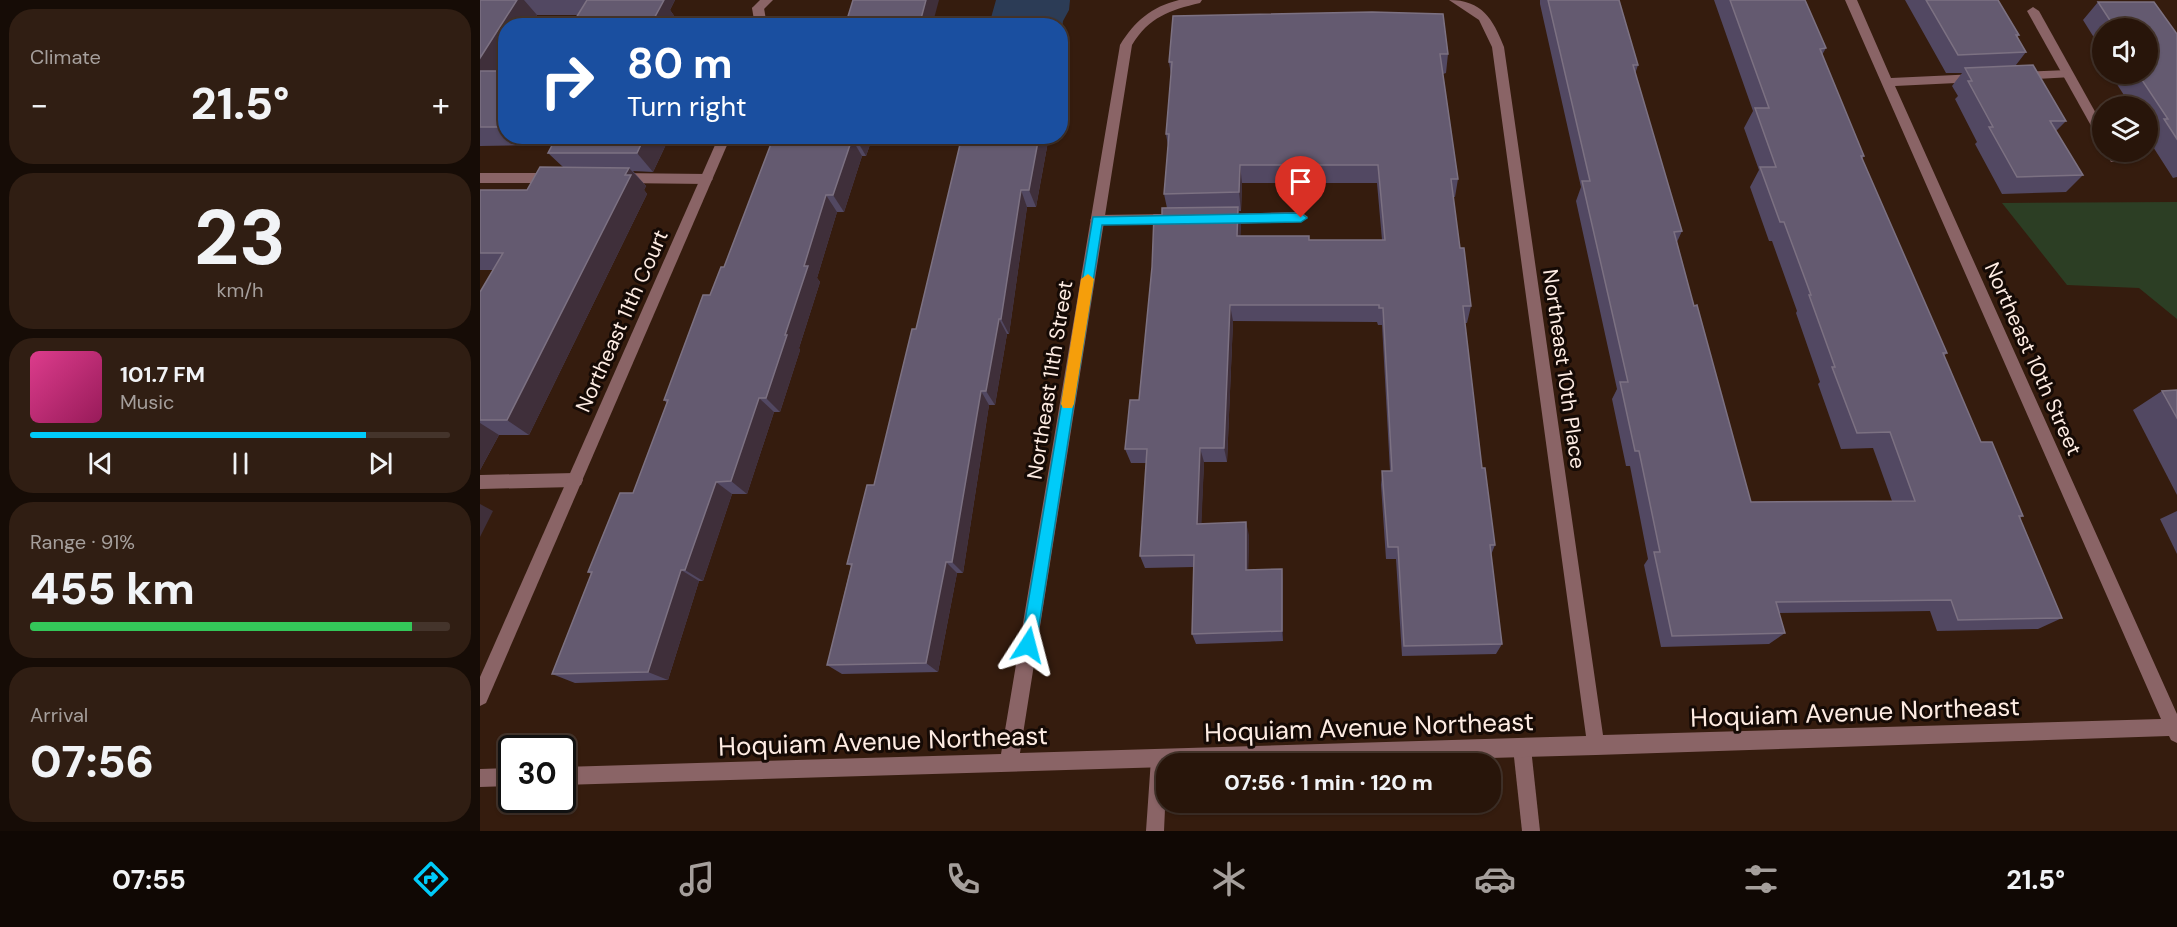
<!DOCTYPE html>
<html lang="en">
<head>
<meta charset="utf-8">
<style>
	body { margin:0; font-family:"DM Sans",sans-serif; background:#301e13; color:#f1f3f6; height:100vh; display:flex; flex-direction:column; font-size:22px; white-space:nowrap }
	* { box-sizing:border-box; margin:0 }
	p { font-size:20px; color:#a59f9c }
	.icon { flex:none; width:33px; height:33px; fill:none; stroke:currentColor; stroke-width:2; stroke-linecap:round; stroke-linejoin:round }
	.map { position:relative; flex:1; overflow:hidden }
	.sheet { display:flex; flex-direction:column; gap:9px; padding:9px; background:#160c06; width:480px }
	.sheet>* { flex:none }
	.guide { position:absolute; left:18px; top:18px; width:570px; height:126px; border-radius:24px; box-shadow:0 2px 4px #0004,0 0 0 2px #44342b; background:#1a4fa0; color:#fff; overflow:hidden }
	.tools { position:absolute; left:1612px; top:18px; display:grid; gap:12px }
	.tools a { display:grid; place-items:center; width:66px; height:66px; border-radius:50%; background:#28150a; box-shadow:0 2px 4px #0004,0 0 0 2px #44342b; font-size:30px }
	.speed { position:absolute; left:18px; top:735px; display:flex; gap:12px; font-size:30px; font-weight:700; text-align:center }
	.speed>* { display:grid; place-content:center; width:78px; height:78px; border-radius:50%; background:#28150a; box-shadow:0 2px 4px #0004,0 0 0 2px #44342b; line-height:1 }
	.speed .limit { border:3px solid #111; border-radius:9px; background:#fff; color:#111 }
	.pin { position:absolute; display:grid; place-items:center; width:51px; height:51px; color:#fff; margin:-62px -26px; border-radius:50% 50% 50% 0; rotate:-45deg; box-shadow:0 0 6px #0007 }
	.pin .icon { rotate:45deg }
	.me { position:absolute; width:66px; margin:-33px; rotate:9deg; stroke-linejoin:round; filter:drop-shadow(0 0 4px #0008) }
	.turn { display:flex; align-items:center; gap:21px; height:126px; padding:0 30px; font-size:27px }
	.turn .icon { width:78px; height:78px; stroke-width:2.5 }
	.turn b { display:block; font-size:42px; line-height:51px }
	.big { font-size:45px; font-weight:800; line-height:1.1 }
	.sheet .card { flex:1; display:flex; flex-direction:column; justify-content:center; gap:9px; min-width:0; padding:0 21px; border-radius:24px; background:#301e13 }
	.sheet .dial { align-items:center; gap:0 }
	.dial b { font-size:78px; line-height:1 }
	.song { display:flex; align-items:center; gap:18px }
	.cover { width:72px; height:72px; border-radius:9px; background:linear-gradient(135deg,hsl(330 70% 55%),hsl(330 70% 35%)) }
	.played { height:6px; border-radius:3px; background:linear-gradient(90deg,#00cbf9 80%,#44342b 80%) }
	.keys { display:flex; justify-content:space-around; direction:ltr }
	.heat { display:flex; justify-content:space-between; align-items:center; font-size:33px; direction:ltr }
	.charge { height:9px; border-radius:4px; background:linear-gradient(90deg,#34c759 91%,#44342b 0) }
	.trip { position:absolute; left:676px; top:753px; width:345px; height:60px; border-radius:24px; background:#28150a; box-shadow:0 2px 4px #0004,0 0 0 2px #44342b; font-weight:800; line-height:60px; text-align:center }
	.tab-bar { display:flex; height:96px; justify-content:space-around; align-items:center; background:#100804; color:#a59f9c }
	.tab-bar .icon { width:42px; height:42px }
	.tab-bar .on { color:#00cbf9 }
	.tab-bar b { font-size:27px; color:#f1f3f6 }
	main { display:flex; flex:1; min-height:0 }
	.map>svg:first-child { display:block }
</style>
</head>
<body>
<main>
<section class="sheet">
<div class="card"><p>Climate</p>
<div class="heat"><a>−</a><b class="big">21.5°</b><a>+</a></div>
</div>
<div class="card dial"><b>23</b><p>km/h</p></div>
<div class="card">
<div class="song"><i class="cover"></i><div><b>101.7 FM</b><p>Music</p></div></div>
<div class="played"></div>
<div class="keys"><svg class="icon" aria-label="previous" viewBox="0 0 24 24"><path d="M18 5L8 12l10 7zM5 5v14"/></svg><svg class="icon" aria-label="pause" viewBox="0 0 24 24"><path d="M8 5v14M16 5v14"/></svg><svg class="icon" aria-label="next" viewBox="0 0 24 24"><path d="M6 5l10 7-10 7zM19 5v14"/></svg></div>
</div>
<div class="card"><p>Range · 91%</p><b class="big">455 km</b><div class="charge"></div></div>
<div class="card"><p>Arrival</p><b class="big">07:56</b></div>
</section>
<div class="map">
<svg width="1697" height="831" viewBox="0 0 1697 831">
	<rect width="100%" height="100%" fill="#351c0e"/>
	<path fill="#2c3e24" d="M1697,202V319L1659,288L1587,285L1522,203Z"/>
	<path fill="#2c3c56" d="M516,0H590L589,10L583,21L581,38L580,26L509,25Z"/>
	<g fill="none" stroke-linecap="round" stroke-linejoin="round">
		<g fill="#8a6466" fill-rule="evenodd">
			<path d="M280,0H293L282,11H274L272,8Z"/>
			<path d="M1553,7L1559,11L1623,126V141L1619,140L1547,11Z"/>
			<path d="M1625,152H1637L1641,159L1639,162H1631Z"/>
			<path d="M0,173H75L81,178L75,183H0Z"/>
			<path d="M138,173L227,174L233,179L227,184L138,183L132,178Z"/>
			<path d="M821,212L828,217L821,222L740,224L733,219L740,214Z"/>
			<path d="M692,214L699,219L692,224L617,225L610,220L617,215Z"/>
			<path d="M95,473L101,475L103,480L101,485L95,487L0,489V475Z"/>
			<path d="M1042,739L1048,742L1051,748L1060,831H1042L1033,748L1036,742Z"/>
			<path d="M680,750L686,753L689,759L687,764L684,831H666L671,759L674,753Z"/>
		</g>
		<g fill="#8a6466" fill-rule="evenodd">
			<path d="M699,0H722L720,3C690,10 669,17 652,45L540,753L1106,736L1012,47L999,20L969,0C1002,0 1013,19 1024,47L1123,735L1681,719L1365,0H1377L1411,78L1497,74L1503,78L1497,82L1415,86L1697,714V743L1691,740L1689,736L1116,755L793,764H687V767L82,785V767L521,754L640,45C655,21 671,7 699,0Z"/>
			<path d="M278,4L284,8L287,26H275L272,8Z"/>
			<path d="M1588,70L1592,71V77L1539,80L1533,76L1539,72Z"/>
			<path d="M239,136H251L6,703L0,706V677Z"/>
			<path d="M32,768V786L0,787V769Z"/>
		</g>
	</g>
	<g fill="#524862" fill-rule="evenodd">
		<path d="M0,0H195L190,10L197,20L98,15H57L22,71H26V136H190L173,172L153,171L166,186L164,190L167,194L49,435H19L0,470V292L13,270H0V190H47L83,167L68,153L73,145L0,146Z"/>
		<path d="M1060,0H1139L1158,65L1155,74L1202,231L1197,242L1214,306L1271,502L1412,501L1393,448L1361,449L1338,384L1340,382L1316,313L1317,311L1292,241H1289L1270,187L1279,170L1264,128L1273,111L1234,0H1325L1346,48L1342,55L1384,156L1382,159L1467,353L1464,356L1501,442L1543,516L1540,518L1582,618L1558,629L1457,631L1450,611L1299,613L1305,633L1289,644L1181,647L1164,565L1168,559L1150,466H1146L1132,399L1137,389L1096,201L1101,187L1060,4Z"/>
		<path d="M1425,0H1518L1539,35L1537,38L1546,52L1536,65L1586,121L1576,131L1603,175L1586,192L1522,194L1495,144L1497,142L1475,99L1478,96L1472,86L1482,73H1466Z"/>
		<path d="M1618,2L1697,34V177L1693,178L1668,139V135L1669,134L1668,132V106H1651L1631,75L1632,74H1668V28H1623V52L1603,20Z"/>
		<path d="M968,54L966,73L963,74L978,179L975,197H973L980,248L991,306L987,323H985L1002,468L1015,545L1011,555L1022,644L1016,654L922,656L916,559H906L901,485L902,471H910L902,325H898L897,322L753,321L747,462H724L721,524L769,535L768,570L803,581V641L716,644L712,634L714,567L665,568L660,556L666,463H651L645,449L659,400L682,215L687,208L684,194L688,146L686,134L691,75L689,62ZM762,183H897L902,240H829L760,236L761,225L759,211H761Z"/>
		<path d="M294,136H393L386,156H382L364,212H357L337,278L340,282L319,348L320,350L300,412H294L267,494H252L223,581H219L188,680L95,683L72,674L111,574L108,572L153,493L187,403L184,400L244,267Z"/>
		<path d="M569,136L556,207H547L529,334H527L515,405H509L483,573H477L458,672L362,674L347,665L371,566L367,564L394,485L436,329Z"/>
		<path d="M1697,390V495L1653,410L1682,391Z"/>
		<path d="M1697,511V554L1680,519Z"/>
	</g>
	<g fill="#3f2f3a">
		<path d="M37,0H44L57,15L50,26H26V65L10,90L0,80V58Z"/>
		<path d="M171,0H195L190,10L197,20L194,26H170Z"/>
		<path d="M446,0H459L452,26H439Z"/>
		<path d="M580,51L583,59L580,72Z"/>
		<path d="M165,136H190L173,172L157,153Z"/>
		<path d="M377,136H393L386,156L376,139Z"/>
		<path d="M559,136H569L556,207L549,190Z"/>
		<path d="M372,139L382,156L364,212L353,195Z"/>
		<path d="M760,165L762,183L761,211L759,192Z"/>
		<path d="M149,168L166,186L164,190L167,194L49,435L27,420Z"/>
		<path d="M541,190L547,207L529,334L521,319Z"/>
		<path d="M346,195L357,212L337,278L340,282L319,348L320,350L300,412L286,398L305,335L324,266Z"/>
		<path d="M758,207L761,225L760,253L757,236Z"/>
		<path d="M750,305L753,321L747,462L744,448Z"/>
		<path d="M519,319L527,334L515,405L506,391Z"/>
		<path d="M501,391L509,405L483,573L472,562Z"/>
		<path d="M279,398L294,412L267,494L251,481Z"/>
		<path d="M0,423L19,435L0,470Z"/>
		<path d="M720,448L724,462L721,536L717,524Z"/>
		<path d="M236,482L252,494L223,581L205,570Z"/>
		<path d="M0,504L13,511L0,537Z"/>
		<path d="M766,522L769,535L768,581L766,570Z"/>
		<path d="M466,562L477,573L458,672L446,663Z"/>
		<path d="M802,569L803,581V641L802,631Z"/>
		<path d="M201,570L219,581L188,680L168,672Z"/>
	</g>
	<g fill="#645a70" stroke="#7c7182" stroke-width="1.5">
		<path d="M0,0H37L0,58Z"/>
		<path d="M107,0H184L170,26H91Z"/>
		<path d="M373,0H446L439,26H365Z"/>
		<path d="M1068,0H1139L1158,65H1153L1202,231L1194,232L1214,306L1217,305L1271,502L1435,501L1410,432L1377,433L1352,367H1355L1329,295H1331L1304,222H1300L1280,167H1296L1275,108H1289L1250,0H1325L1346,48L1340,49L1384,156H1381L1467,353H1463L1501,442H1512L1543,516H1539L1582,618L1478,620L1471,600L1296,602L1305,633L1192,636L1174,552H1180L1159,451H1155L1140,382H1148L1102,181H1110Z"/>
		<path d="M1446,0H1518L1539,35H1536L1546,52L1478,55Z"/>
		<path d="M1618,2H1674L1697,34V139L1684,119H1688L1658,74H1668V28H1635Z"/>
		<path d="M892,12L963,14L968,54H960L978,179H971L980,248H984L991,306H983L1002,468H1005L1015,545H1010L1022,644L924,646L918,547H908L902,471H912L903,308H899V305H750L744,448H720L717,524L766,522V570L802,569V631L712,634L714,555L660,556L667,449H645L650,400H659L672,267L674,215H682V208L758,207L757,236H829V240H905L898,165H760L759,192L684,194L689,134H686L692,62H689L693,16Z"/>
		<path d="M1553,65L1586,121H1570L1603,175L1537,177L1509,127H1513L1488,81H1492L1485,68Z"/>
		<rect x="0" y="71" width="26" height="56"/>
		<path d="M77,136H165L157,153H68Z"/>
		<path d="M294,136H377L376,139H372L353,195H346L324,266H328L305,335H307L286,398H279L251,481L236,482L205,570H201L168,672L72,674L112,572H108L140,493H153L188,400H184L223,295H230L241,267H244Z"/>
		<path d="M482,136H559L549,190H541L521,319H519L506,391H501L472,562H466L446,663L347,665L372,564H367L387,485H394L432,329H436Z"/>
		<path d="M60,167L149,168L145,175H151L27,420H0V292L23,253H0V190H47Z"/>
		<path d="M1697,390V418L1682,391Z"/>
	</g>
	<path fill="#00cbf9" stroke="#0084a2" stroke-width="1.5" d="M821,213L827,218L821,222L622,225L556,645L554,650L548,653L543,650L541,645L613,217Z"/>
	<path fill="#f59e0b" d="M608,274L614,279L594,404L592,408H583L581,404L601,279Z"/>
	<g text-anchor="middle" stroke-width="6" stroke-linejoin="round" paint-order="stroke">
		<g font-size="21" fill="#feece3" stroke="#150a05">
			<text transform="translate(142 321) rotate(-66)" y="7">Northeast 11th Court</text>
			<text transform="translate(1553 359) rotate(66)" y="7">Northeast 10th Street</text>
			<text transform="translate(1084 369) rotate(82)" y="7">Northeast 10th Place</text>
			<text transform="translate(570 380) rotate(-81)" y="7">Northeast 11th Street</text>
		</g>
		<g font-size="26" fill="#feece3" stroke="#150a05">
			<text transform="translate(1375 712) rotate(-2)" y="9">Hoquiam Avenue Northeast</text>
			<text transform="translate(889 727) rotate(-2)" y="9">Hoquiam Avenue Northeast</text>
			<text transform="translate(403 741) rotate(-2)" y="9">Hoquiam Avenue Northeast</text>
		</g>
	</g>
</svg>
<div class="tools">
<a><svg class="icon" aria-label="sound" viewBox="0 0 24 24"><path d="M4 9h4l5-4v14l-5-4H4zM17 9q2 3 0 6"/></svg></a>
<a><svg class="icon" aria-label="layers" viewBox="0 0 24 24"><path d="M12 4l9 5-9 5-9-5zM3 14l9 5 9-5"/></svg></a>
</div>
<div class="speed"><div class="limit">30</div></div>
<div class="pin" style="left:821px;top:218px;background:#d93025"><svg class="icon" aria-label="arrive" viewBox="0 0 24 24"><path d="M6 21V4h12l-3 4 3 4H6"/></svg></div>
<svg class="me" style="left:548px;top:645px" viewBox="-20 -20 40 40"><path d="M0-17L14 15 0 8-14 15z" fill="#00cbf9" stroke="#fff" stroke-width="4"/></svg>
<div class="trip">07:56 · 1 min · 120 m</div>
<div class="guide">
<div class="turn"><svg class="icon" aria-label="right" viewBox="0 0 24 24"><path d="M7 20v-9h11M14 6l5 5-5 5"/></svg><div><b>80 m</b>Turn right</div></div>
</div>
</div>
</main>
<nav class="tab-bar">
<b>07:55</b>
<svg class="icon on" aria-label="directions" viewBox="0 0 24 24"><path d="M12 3l9 9-9 9-9-9zM9 14v-3h6M13 9l2 2-2 2"/></svg>
<svg class="icon" aria-label="music" viewBox="0 0 24 24"><path d="M9 18V5l10-2v13"/><circle cx="6" cy="18" r="3"/><circle cx="16" cy="16" r="3"/></svg>
<svg class="icon" aria-label="phone" viewBox="0 0 24 24"><path d="M5 4h4l2 5-3 2q2 4 5 5l2-3 5 2v4C11 20 4 13 5 4z"/></svg>
<svg class="icon" aria-label="climate" viewBox="0 0 24 24"><path d="M12 3v18M4 7l16 10M4 17L20 7"/></svg>
<svg class="icon" aria-label="car" viewBox="0 0 24 24"><path d="M5 17H2v-5l4-1 3-4h7l3 4 3 1v5h-3M9 17h6M6 11h13"/><circle cx="7" cy="17" r="2"/><circle cx="17" cy="17" r="2"/></svg>
<svg class="icon" aria-label="filters" viewBox="0 0 24 24"><path d="M4 7h16M4 17h16"/><circle cx="9" cy="7" r="2"/><circle cx="15" cy="17" r="2"/></svg>
<b>21.5°</b>
</nav>
</body>
</html>
